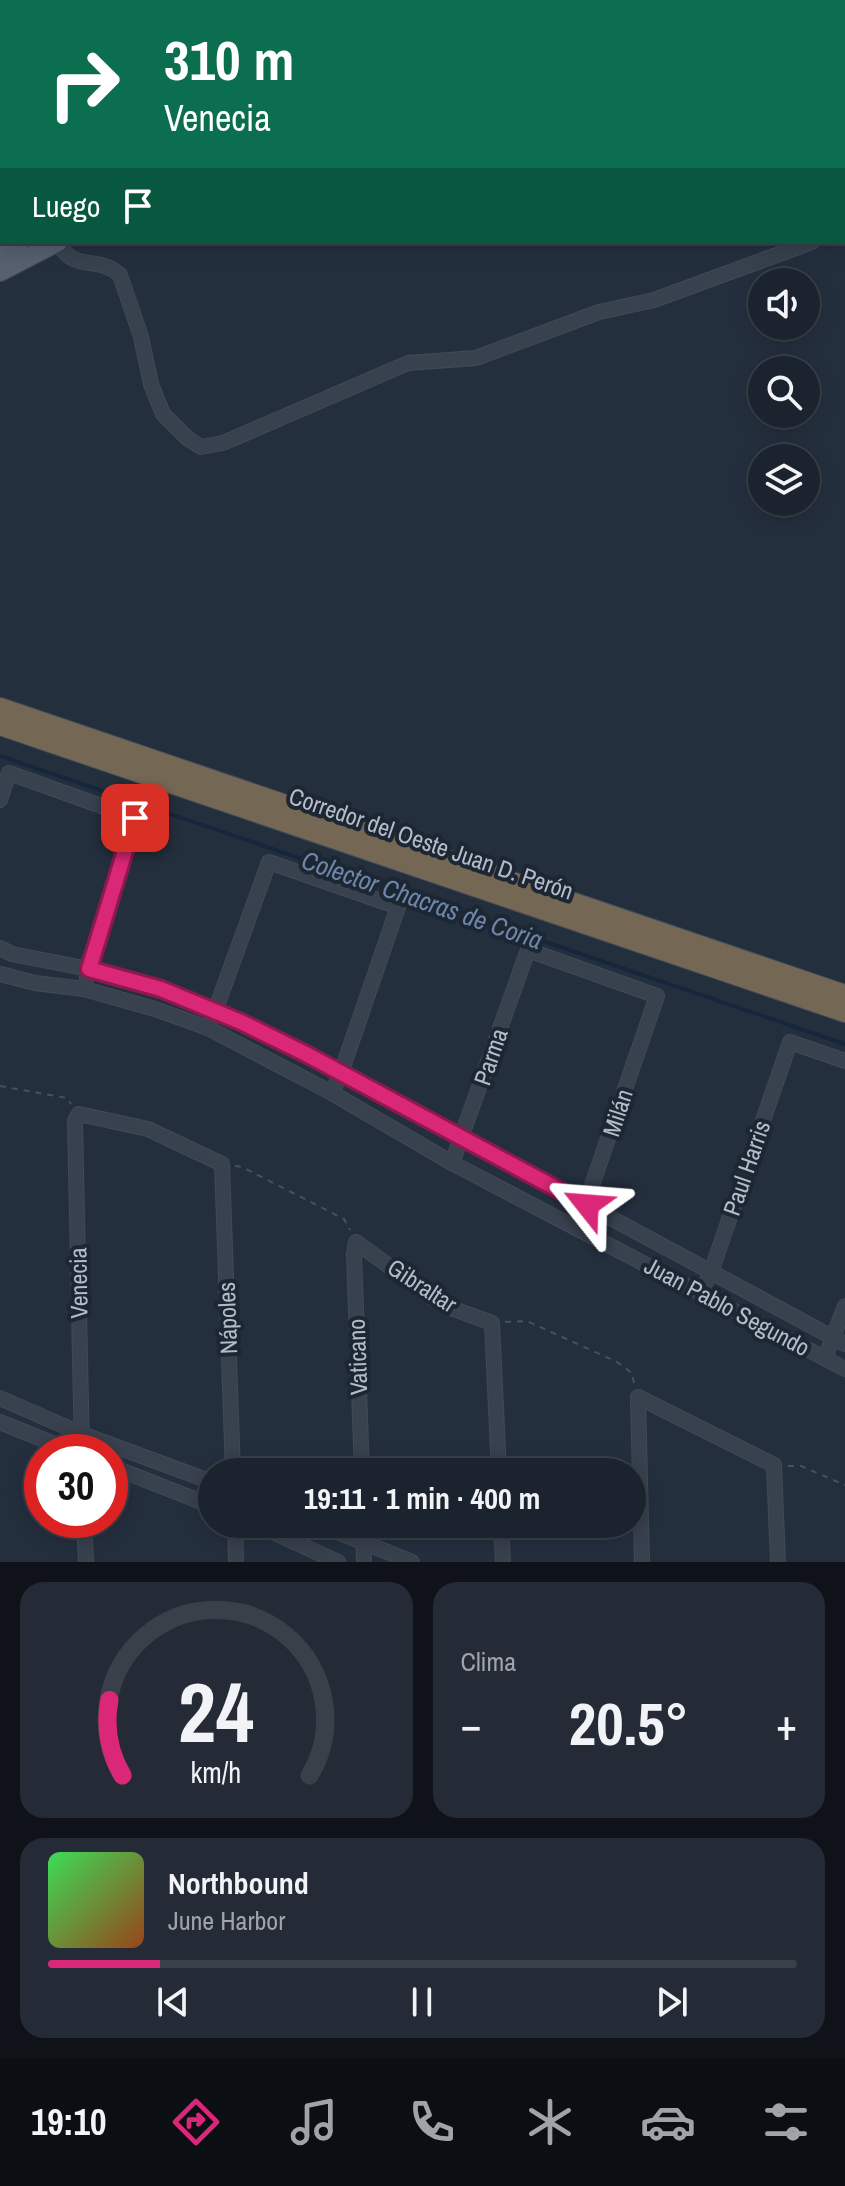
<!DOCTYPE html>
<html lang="es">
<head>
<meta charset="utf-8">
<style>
	body { margin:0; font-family:"Archivo Narrow",sans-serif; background:#242b36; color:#f1f3f6; height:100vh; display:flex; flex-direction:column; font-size:30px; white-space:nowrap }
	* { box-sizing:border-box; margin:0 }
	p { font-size:26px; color:#a0a4aa }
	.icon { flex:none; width:44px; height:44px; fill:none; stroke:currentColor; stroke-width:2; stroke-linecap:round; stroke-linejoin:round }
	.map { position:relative; height:1562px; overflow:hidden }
	.side { display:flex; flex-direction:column; gap:20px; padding:20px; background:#0f1319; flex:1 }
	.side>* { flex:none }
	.top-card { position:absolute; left:0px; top:0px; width:846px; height:244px; box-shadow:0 4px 20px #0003,0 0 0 2px #39404a; background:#0b6e4f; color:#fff; overflow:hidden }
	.controls { position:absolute; left:748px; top:268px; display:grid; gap:16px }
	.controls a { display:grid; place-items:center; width:72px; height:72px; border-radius:50%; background:#1b232e; box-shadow:0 4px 20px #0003,0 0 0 2px #39404a; font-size:40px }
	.speed { position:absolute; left:24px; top:1434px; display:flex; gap:16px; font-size:40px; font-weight:700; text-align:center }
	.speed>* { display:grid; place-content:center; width:104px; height:104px; border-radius:50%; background:#1b232e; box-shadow:0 4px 20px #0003,0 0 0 2px #39404a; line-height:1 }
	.speed .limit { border:12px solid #d22; background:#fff; color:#111 }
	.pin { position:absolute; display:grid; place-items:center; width:68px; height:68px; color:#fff; margin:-34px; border-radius:16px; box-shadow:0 4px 12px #0006 }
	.me { position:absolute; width:88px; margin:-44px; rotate:298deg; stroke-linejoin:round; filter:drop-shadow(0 0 6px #0008) }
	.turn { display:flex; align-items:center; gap:28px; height:168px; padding:0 32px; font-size:36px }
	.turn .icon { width:104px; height:104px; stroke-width:2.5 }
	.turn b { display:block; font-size:56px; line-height:68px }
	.then { display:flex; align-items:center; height:76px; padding:0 32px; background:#0003; gap:16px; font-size:30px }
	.big { font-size:60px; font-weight:700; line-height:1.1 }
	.side .tile { flex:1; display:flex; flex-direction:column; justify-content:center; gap:12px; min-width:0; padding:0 28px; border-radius:24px; background:#242b36 }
	.side .dial { align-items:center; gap:0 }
	.dial svg { height:208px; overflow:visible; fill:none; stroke:#39404a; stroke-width:7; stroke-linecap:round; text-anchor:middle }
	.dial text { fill:#f1f3f6; stroke:none }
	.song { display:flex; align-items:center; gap:24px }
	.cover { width:96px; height:96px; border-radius:12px; background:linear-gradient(135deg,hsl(130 70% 55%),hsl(20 70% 35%)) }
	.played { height:8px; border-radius:4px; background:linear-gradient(90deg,#db2777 15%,#39404a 15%) }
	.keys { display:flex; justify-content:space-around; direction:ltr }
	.heat { display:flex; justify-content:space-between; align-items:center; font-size:44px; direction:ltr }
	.side .tiles { flex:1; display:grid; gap:20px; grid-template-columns:1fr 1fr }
	.tile:last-child { grid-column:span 2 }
	.trip { position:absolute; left:198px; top:1458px; width:448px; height:80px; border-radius:40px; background:#1b232e; box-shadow:0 4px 20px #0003,0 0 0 2px #39404a; font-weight:700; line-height:80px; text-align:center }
	.tabs { display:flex; height:128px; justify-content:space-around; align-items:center; background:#0b0e12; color:#a0a4aa }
	.tabs .icon { width:56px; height:56px }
	.tabs .current { color:#db2777 }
	.tabs b { font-size:36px; color:#f1f3f6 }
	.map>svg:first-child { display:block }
</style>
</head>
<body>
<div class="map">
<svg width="845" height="1562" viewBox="0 0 845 1562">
	<rect width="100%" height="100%" fill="#242f3e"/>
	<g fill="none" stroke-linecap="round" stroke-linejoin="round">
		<path stroke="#17263c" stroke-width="4" d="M0,756L845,1044"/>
		<g stroke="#414a57" stroke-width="16">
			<g id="minor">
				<path d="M358,0L366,2"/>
				<path d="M844,83H845"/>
				<path d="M844,232L845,231"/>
				<path d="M57,242C77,275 95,253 120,275L141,337L151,384L163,414L187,438L201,447L223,443L408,363L476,358L599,312L654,300L812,242"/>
				<path d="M0,800L9,773L135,818L87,978"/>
				<path d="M0,948L12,954L89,969L161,989L216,1010L306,1054L845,1344"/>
				<path d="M0,974L35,983L84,989L155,1009L208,1028L332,1093L452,1163L845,1369"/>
				<path d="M213,1017L269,862L398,907L341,1073L332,1093"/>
				<path d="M452,1163L528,950L657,996L577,1229"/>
				<path d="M701,1292L711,1272L790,1042L845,1061"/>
				<path d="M825,1358L845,1306"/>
				<path d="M0,1398L82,1434L212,1482"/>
				<path d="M0,1422L74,1452"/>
				<path d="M82,1452L75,1121L79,1114L148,1129L222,1164L233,1472"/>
				<path d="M110,1466L212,1506"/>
				<path d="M362,1472L354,1254L356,1242L434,1299L454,1309L492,1323L499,1472"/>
				<path d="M84,1520L86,1562"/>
				<path d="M235,1524L236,1562"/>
				<path d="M255,1524L338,1562"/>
				<path d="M318,1524L412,1562"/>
				<path d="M363,1524L364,1562"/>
				<path d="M501,1524L503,1562"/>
				<path d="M642,1562L638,1397L774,1465L778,1562"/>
			</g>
		</g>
		<g stroke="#414a57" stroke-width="20">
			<g id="major">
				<path d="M844,132H845"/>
				<path d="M844,149L845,150"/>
				<path d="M0,253L20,242"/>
				<path d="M0,272L58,242"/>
			</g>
		</g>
		<g stroke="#434c59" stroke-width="22">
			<g id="highway">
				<path d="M0,708L845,995"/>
				<path d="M0,725L845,1012"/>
			</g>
		</g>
		<g stroke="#3f5557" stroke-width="2" stroke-dasharray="6 6" stroke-linecap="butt">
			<path d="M0,1086L67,1098L71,1104"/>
			<path d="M235,1166L242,1167L344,1219L350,1230"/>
			<path d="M505,1322L527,1321L617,1362L632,1373L634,1383"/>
			<path d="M788,1466H801L845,1485"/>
		</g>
		<use href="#minor" stroke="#38414e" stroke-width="14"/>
		<use href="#major" stroke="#56606e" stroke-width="18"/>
		<use href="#highway" stroke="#746855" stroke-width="20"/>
	</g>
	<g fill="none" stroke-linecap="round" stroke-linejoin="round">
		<g stroke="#8e194d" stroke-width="20">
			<path id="route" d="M135,818L89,969L161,989L241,1022L306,1054L587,1205"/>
		</g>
		<use href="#route" stroke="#db2777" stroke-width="14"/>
	</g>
	<g text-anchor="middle" stroke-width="8" stroke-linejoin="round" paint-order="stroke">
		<g font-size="24" fill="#b4bcc9" stroke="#1d2633">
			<text transform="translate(431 844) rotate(19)" y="8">Corredor del Oeste Juan D. Perón</text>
			<text transform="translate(491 1057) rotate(-71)" y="8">Parma</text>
			<text transform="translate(618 1113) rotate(-72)" y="8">Milán</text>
			<text transform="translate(747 1168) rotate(-71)" y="8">Paul Harris</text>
			<text transform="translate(79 1283) rotate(-91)" y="8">Venecia</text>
			<text transform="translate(422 1286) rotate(33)" y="8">Gibraltar</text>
			<text transform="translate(727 1307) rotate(28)" y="8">Juan Pablo Segundo</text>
			<text transform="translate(228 1318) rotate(-92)" y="8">Nápoles</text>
			<text transform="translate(358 1357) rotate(-92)" y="8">Vaticano</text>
		</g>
		<g font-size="26" font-style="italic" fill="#6d86a8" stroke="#1d2633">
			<text transform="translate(422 900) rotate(19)" y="9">Colector Chacras de Coria</text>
		</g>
	</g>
</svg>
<div class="controls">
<a><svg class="icon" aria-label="sound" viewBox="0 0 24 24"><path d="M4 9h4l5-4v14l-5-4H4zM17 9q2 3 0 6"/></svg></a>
<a><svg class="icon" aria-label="search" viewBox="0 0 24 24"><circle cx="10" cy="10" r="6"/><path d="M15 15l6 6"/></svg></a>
<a><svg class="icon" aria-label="layers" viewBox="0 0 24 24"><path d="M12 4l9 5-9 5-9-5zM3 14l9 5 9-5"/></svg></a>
</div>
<div class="speed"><div class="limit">30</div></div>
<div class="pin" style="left:135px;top:818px;background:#d93025"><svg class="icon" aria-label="arrive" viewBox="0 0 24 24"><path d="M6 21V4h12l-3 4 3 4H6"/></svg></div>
<svg class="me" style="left:587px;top:1205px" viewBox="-20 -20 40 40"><path d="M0-17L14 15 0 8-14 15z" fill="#db2777" stroke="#fff" stroke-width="4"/></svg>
<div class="trip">19:11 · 1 min · 400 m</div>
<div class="top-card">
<div class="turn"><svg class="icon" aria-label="right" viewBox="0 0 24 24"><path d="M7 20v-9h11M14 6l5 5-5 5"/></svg><div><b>310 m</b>Venecia</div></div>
<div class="then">Luego<svg class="icon" aria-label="arrive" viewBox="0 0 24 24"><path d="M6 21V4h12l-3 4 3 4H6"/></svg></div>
</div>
</div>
<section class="side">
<div class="tiles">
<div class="tile dial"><svg viewBox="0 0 100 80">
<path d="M14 69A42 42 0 1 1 86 69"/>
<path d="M14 69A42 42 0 0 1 9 40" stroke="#db2777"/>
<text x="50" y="56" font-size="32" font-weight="700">24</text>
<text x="50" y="72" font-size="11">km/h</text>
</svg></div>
<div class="tile"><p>Clima</p>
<div class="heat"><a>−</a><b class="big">20.5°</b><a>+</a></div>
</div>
<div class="tile">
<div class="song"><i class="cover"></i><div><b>Northbound</b><p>June Harbor</p></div></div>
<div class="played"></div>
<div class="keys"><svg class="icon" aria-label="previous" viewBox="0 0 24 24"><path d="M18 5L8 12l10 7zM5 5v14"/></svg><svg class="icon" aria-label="pause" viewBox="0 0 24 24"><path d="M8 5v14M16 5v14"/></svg><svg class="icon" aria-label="next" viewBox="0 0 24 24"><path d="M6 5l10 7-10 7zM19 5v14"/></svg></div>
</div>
</div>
</section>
<nav class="tabs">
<b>19:10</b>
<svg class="icon current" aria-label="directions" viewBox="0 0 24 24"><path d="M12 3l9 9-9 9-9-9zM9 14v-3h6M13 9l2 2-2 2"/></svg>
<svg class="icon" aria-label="music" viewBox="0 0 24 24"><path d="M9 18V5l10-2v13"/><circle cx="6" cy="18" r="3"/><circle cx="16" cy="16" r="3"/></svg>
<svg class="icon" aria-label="phone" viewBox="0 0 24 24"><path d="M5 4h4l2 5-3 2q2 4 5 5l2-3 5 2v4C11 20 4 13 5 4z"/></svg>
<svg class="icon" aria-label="climate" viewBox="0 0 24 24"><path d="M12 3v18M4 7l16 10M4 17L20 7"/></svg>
<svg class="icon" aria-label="car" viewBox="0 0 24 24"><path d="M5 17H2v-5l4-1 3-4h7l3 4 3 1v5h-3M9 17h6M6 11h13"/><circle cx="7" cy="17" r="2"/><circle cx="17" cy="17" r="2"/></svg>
<svg class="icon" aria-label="filters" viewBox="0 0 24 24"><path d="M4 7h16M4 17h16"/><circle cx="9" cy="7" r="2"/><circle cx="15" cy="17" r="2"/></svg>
</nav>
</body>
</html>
